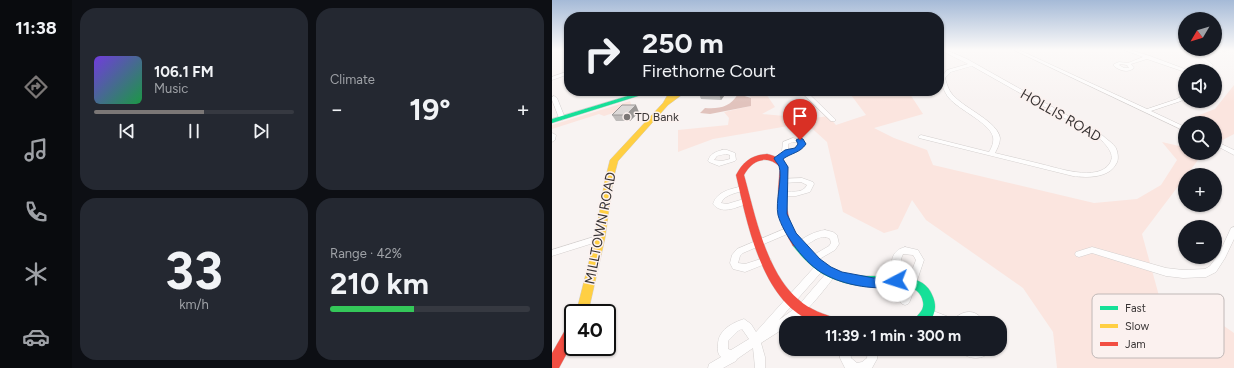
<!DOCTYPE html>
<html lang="en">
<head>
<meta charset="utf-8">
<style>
	body { margin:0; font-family:Figtree,sans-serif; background:#242831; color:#f1f3f6; height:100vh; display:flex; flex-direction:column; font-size:15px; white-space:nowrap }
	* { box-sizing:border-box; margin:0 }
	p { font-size:13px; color:#9ea1a6 }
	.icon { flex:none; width:22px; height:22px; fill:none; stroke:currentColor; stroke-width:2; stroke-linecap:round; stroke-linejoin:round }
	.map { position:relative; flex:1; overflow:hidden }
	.side { display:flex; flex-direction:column; gap:8px; padding:8px; background:#0d0f14; width:480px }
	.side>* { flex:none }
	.hud { position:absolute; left:12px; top:12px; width:380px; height:84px; border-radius:16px; box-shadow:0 1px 3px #0004; background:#171b24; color:#f1f3f6; overflow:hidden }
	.needle { width:26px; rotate:232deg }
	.tools { position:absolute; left:626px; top:12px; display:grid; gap:8px }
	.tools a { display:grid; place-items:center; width:44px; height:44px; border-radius:50%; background:#171b24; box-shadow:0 1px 3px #0004; font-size:20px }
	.speed { position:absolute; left:12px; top:304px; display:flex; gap:8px; font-size:20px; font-weight:700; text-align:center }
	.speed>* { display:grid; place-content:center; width:52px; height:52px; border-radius:50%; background:#171b24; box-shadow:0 1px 3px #0004; line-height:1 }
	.speed .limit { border:2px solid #111; border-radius:6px; background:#fff; color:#111 }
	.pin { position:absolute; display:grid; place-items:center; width:34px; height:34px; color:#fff; margin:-41px -17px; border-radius:50% 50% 50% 0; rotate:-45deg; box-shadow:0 0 4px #0007 }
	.pin .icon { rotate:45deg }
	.me { position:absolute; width:44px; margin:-22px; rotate:265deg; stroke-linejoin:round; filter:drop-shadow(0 0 3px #0008) }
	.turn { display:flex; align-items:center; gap:14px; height:84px; padding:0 12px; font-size:18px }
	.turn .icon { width:52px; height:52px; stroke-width:2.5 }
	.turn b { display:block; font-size:28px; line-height:34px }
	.big { font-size:30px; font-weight:700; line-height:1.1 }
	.side .card { flex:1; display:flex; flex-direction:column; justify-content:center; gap:6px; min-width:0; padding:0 14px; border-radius:16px; background:#242831 }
	.side .dial { align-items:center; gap:0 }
	.dial b { font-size:52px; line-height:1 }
	.song { display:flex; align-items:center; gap:12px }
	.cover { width:48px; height:48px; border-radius:6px; background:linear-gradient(135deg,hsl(260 70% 55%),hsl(140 70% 35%)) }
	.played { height:4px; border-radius:2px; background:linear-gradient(90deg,#7b7776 55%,#363941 55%) }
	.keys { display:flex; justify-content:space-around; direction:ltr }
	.heat { display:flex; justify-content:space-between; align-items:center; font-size:22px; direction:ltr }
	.charge { height:6px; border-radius:3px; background:linear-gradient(90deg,#34c759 42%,#363941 0) }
	.side .tiles { flex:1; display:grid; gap:8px; grid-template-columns:repeat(2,1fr) }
	.trip { position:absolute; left:227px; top:316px; width:228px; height:40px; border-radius:16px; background:#171b24; box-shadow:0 1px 3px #0004; font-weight:700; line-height:40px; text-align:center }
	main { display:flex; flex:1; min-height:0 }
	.menu { display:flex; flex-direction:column; width:72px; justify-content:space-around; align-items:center; background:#090b0e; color:#9ea1a6 }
	.menu .icon { width:28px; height:28px }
	.menu .current { color:#7b7776 }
	.menu b { font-size:18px; color:#f1f3f6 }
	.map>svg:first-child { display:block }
</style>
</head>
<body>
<main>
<nav class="menu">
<b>11:38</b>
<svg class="icon current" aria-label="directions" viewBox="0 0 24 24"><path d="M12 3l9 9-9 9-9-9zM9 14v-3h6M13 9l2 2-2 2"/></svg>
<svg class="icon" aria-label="music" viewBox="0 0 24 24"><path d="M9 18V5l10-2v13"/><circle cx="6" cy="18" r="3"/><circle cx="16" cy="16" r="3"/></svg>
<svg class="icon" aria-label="phone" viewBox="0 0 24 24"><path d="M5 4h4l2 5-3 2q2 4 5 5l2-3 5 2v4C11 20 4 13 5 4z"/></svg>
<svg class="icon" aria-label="climate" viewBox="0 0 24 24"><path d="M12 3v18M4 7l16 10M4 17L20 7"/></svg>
<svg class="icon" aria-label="car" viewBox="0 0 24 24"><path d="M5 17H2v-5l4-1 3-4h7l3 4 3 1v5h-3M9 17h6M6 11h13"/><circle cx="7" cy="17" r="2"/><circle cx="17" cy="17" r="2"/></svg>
</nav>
<section class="side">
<div class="tiles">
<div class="card">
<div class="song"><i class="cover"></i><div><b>106.1 FM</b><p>Music</p></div></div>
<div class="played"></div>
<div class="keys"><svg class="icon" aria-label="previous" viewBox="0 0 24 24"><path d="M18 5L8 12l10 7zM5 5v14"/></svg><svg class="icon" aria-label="pause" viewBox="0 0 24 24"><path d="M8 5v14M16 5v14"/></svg><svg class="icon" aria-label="next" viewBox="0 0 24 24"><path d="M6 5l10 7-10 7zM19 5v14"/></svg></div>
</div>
<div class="card"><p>Climate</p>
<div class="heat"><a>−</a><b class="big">19°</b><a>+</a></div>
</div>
<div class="card dial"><b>33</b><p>km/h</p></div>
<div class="card"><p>Range · 42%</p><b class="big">210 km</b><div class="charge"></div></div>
</div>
</section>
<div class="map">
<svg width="682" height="368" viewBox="0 0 682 368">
	<rect width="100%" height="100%" fill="#f8f3f2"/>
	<g fill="#fbe5df">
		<path d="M682,85V134L667,142L663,140V123H635L642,117L663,109Z"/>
		<path d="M194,91H212L223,107L210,114L233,116L243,121L276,116L284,125L314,115L296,91H356L371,114L322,128L342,138L375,150L381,165L542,203L585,199L609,185L625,160L610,142L627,146L633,150V153H637L646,160L590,234L612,314L662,319L682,333V368H505L501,332L471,288L374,220L360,200L346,229L332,233L291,212L275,142L254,123L161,139L126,152V130L176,125L177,118L172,112L199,106V98Z"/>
		<path d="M78,101L80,107L52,116L47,114L0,129V125Z"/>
	</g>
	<path fill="#e1c3bd" d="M186,94L199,98V106L158,114L148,113L153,108C168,109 178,107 186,94Z"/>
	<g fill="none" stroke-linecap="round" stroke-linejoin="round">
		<g stroke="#d3cfce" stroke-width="1">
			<g id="street">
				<path d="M7,50H13L17,52V54Z"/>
				<path d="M388,50H394L415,59L550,135C554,139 561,143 564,148C566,153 567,160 564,164C557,178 535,178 521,176L367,138L366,137L367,136L369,135L437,152C440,147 442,142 441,137C438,123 407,110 397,98C392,92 390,85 389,78L395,70L416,64ZM420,66L546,137C552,143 564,153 558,163C546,183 503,167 485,163C471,160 457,156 443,153C445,149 448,144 448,138C446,122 414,109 403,97C397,92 395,85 393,78L399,72Z"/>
				<path d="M462,50H467L595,109L625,99L633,94V98L629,101L599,111L633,127V131Z"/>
				<path d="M572,50H578L598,56L638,71L633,72L595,59L579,64L582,68C576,73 568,71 562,66V64L567,62L576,63L591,57ZM568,64L575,65L577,68H572L567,65Z"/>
				<path d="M636,50H641L645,53L677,50L659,54L649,55L661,65L659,71H655L657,65Z"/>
				<path d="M17,71V74L0,80V77Z"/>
				<path d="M248,91H254L283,119V121H279Z"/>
				<path d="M2,96L5,98L13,118L12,119L10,120L7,118L0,100V97Z"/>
				<path d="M0,133L4,135L3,140L0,142Z"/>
				<path d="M241,138L252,141L253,142C251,153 240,154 231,152L230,151L231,142ZM241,142L247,143L246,145L241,149H236V144Z"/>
				<path d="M663,141L682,150V155L663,145Z"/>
				<path d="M170,150H175L183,153L184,160L183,161L167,166L157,162L156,161C158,154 163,152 170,150ZM174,154L178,155V159L170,161L162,160L165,156Z"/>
				<path d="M250,178L261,182L262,184L258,192L244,196H228L227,194L228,192C238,190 250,195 255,185L249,182L231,183L228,181L229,179Z"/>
				<path d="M191,186H194L195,188L194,190C185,193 173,194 169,203L175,204L195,198L199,201L198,203C186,206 171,216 161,204C165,191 179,189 191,186Z"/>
				<path d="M237,227L240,228L241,230L240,232L191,253L188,256L186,263L193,264L215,257L218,258L219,260L218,262L193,272L181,269L178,263L180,255L185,249Z"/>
				<path d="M682,227V239L673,258L664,272L654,277L631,278L614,276L540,253L527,257L524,256L523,254L524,252L540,247L614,268L631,270L653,269L658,266L667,254L679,228Z"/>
				<path d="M273,230L281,232L285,235L287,244L283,250L264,261L261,262L258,261L257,259L258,257L277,246L279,243L278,239C268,232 258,245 248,248L245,247L244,245C250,237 264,231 273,230Z"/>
				<path d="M48,235L51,236L52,238L51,240L0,256V250Z"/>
				<path d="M353,247L366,250L372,260L358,301L356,304L353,305L350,304L348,301L364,260L361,255L351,254L349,259V281L347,284L344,285L341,284L339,281C341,266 335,252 353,247Z"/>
				<path d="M269,262L272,263L273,266L272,269L227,320L246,306L277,270L280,269L283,270L284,273L283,276C274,287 248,323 234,323V327L209,343L213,357V368H203L202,357L201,348L185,359L184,361L171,368H156L157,364L169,357C165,353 166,350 166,345C166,330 180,323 192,319L199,324L204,332L221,313L266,263ZM190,329L197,339L179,350L176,349V341L186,331Z"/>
				<path d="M376,309L402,319C412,309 426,309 432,323H421L418,320H416L410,323H389L373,316L371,313L373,310Z"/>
				<path d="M288,349H298L299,358L305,363L310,362L315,358L316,349H326L325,359L320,368H293L288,358Z"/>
				<path d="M408,349H439C434,361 413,361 408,349Z"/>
			</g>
		</g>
		<g stroke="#d3cfce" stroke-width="1">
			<g id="fast">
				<path d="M92,91H102L0,123V119Z"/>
				<path d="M245,239C252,241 257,250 263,255C270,262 277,267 286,271C314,284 370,263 381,297C385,307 383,315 376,323H361C365,312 376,311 369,296C360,280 332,288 317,287C306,286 294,284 284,280C266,274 253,261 241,246L240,243L241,240Z"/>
			</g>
		</g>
		<g stroke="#d3cfce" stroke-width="1">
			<path id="slow" d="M113,91H119L121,96L128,91H135L116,105L66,161L61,180L53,238L36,313H24L43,238L53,180L58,160L111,103L115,96Z"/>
		</g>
		<g stroke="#d3cfce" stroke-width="1">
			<g id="jam">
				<path d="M215,154C224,156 230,159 236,167C235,186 232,206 239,224C242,231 247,236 250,243L249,246L245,247L241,246C223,216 225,201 228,167C215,154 200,160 192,175C203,214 214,273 247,300C258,310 272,314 286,319L287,323C280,323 270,325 263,322C210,305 195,222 184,175C191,162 199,155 215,154Z"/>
				<path d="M21,323V342L7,368H0V353L16,325Z"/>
			</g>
		</g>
		<use href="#street" fill="#fefdfd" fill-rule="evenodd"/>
		<use href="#fast" fill="#16e098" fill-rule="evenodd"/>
		<use href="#slow" fill="#ffcf43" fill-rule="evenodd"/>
		<use href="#jam" fill="#f24e42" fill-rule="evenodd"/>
	</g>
	<g fill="#bebbba">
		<path d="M146,91H176L169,100L149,99Z"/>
		<path d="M87,112L78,121H64L60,115Z"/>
	</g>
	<g fill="#9b9897">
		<path d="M166,91H176L169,100Z"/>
		<path d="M84,105L87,112L78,121L74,115Z"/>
	</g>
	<path fill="#ddd9d8" stroke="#9b9897" d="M70,105H84L74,115H60Z"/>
	<linearGradient id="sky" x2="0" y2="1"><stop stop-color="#a5bad7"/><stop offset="0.49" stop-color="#fcfaf9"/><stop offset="1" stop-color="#fcfaf9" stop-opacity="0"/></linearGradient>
	<rect width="682" height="102" fill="url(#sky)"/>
	<path fill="#1a73e8" stroke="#114b97" d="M248,138L251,139L254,144C248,153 239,153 231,159L236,167L235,214L244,233L268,259L279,267L290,272L322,278L344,276L349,278L350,281L349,285C327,292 291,285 272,274C254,265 231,234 226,215C223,202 231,177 227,166C226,164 223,161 222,158L233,150L243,148L246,144L244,140Z"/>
	<circle fill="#7b7776" stroke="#fbf1ef" stroke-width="1.5" cx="75" cy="117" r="4"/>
	<g text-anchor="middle" stroke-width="3" stroke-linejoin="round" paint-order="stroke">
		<g font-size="12" fill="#383434" stroke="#fbf1ef" text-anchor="start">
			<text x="83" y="121">TD Bank</text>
		</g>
		<g font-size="14" fill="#383434" stroke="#fbf1ef">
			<text transform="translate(509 115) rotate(30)" y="5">HOLLIS ROAD</text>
			<text transform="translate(48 228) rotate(-79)" y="5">MILLTOWN ROAD</text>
		</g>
	</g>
	<rect x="540" y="294" width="132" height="64" rx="6" fill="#fbf1ef" stroke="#c0b8b7" stroke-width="1"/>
	<rect x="548" y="306" width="18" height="4" fill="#16e098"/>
	<rect x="548" y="324" width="18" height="4" fill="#ffcf43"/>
	<rect x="548" y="342" width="18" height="4" fill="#f24e42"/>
	<g font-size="11" fill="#383434">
		<text x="573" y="312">Fast</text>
		<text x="573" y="330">Slow</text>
		<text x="573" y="348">Jam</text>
	</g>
</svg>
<div class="tools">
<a><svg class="needle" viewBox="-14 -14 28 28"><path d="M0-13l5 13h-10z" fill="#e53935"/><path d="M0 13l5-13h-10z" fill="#9ea1a6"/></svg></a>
<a><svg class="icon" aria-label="sound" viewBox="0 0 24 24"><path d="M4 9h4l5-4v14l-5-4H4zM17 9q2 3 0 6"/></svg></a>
<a><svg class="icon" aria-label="search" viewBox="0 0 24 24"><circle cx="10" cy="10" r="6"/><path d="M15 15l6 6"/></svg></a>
<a>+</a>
<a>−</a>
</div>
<div class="speed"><div class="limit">40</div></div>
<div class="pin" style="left:248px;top:140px;background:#d93025"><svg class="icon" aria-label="arrive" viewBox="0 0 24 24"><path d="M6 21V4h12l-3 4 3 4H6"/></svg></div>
<svg class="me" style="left:344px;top:281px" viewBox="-20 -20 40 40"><circle r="19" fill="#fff"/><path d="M0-13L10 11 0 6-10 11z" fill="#1a73e8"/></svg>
<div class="trip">11:39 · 1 min · 300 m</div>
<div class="hud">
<div class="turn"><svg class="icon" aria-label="right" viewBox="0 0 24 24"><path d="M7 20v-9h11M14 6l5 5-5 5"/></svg><div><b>250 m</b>Firethorne Court</div></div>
</div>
</div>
</main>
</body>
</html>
